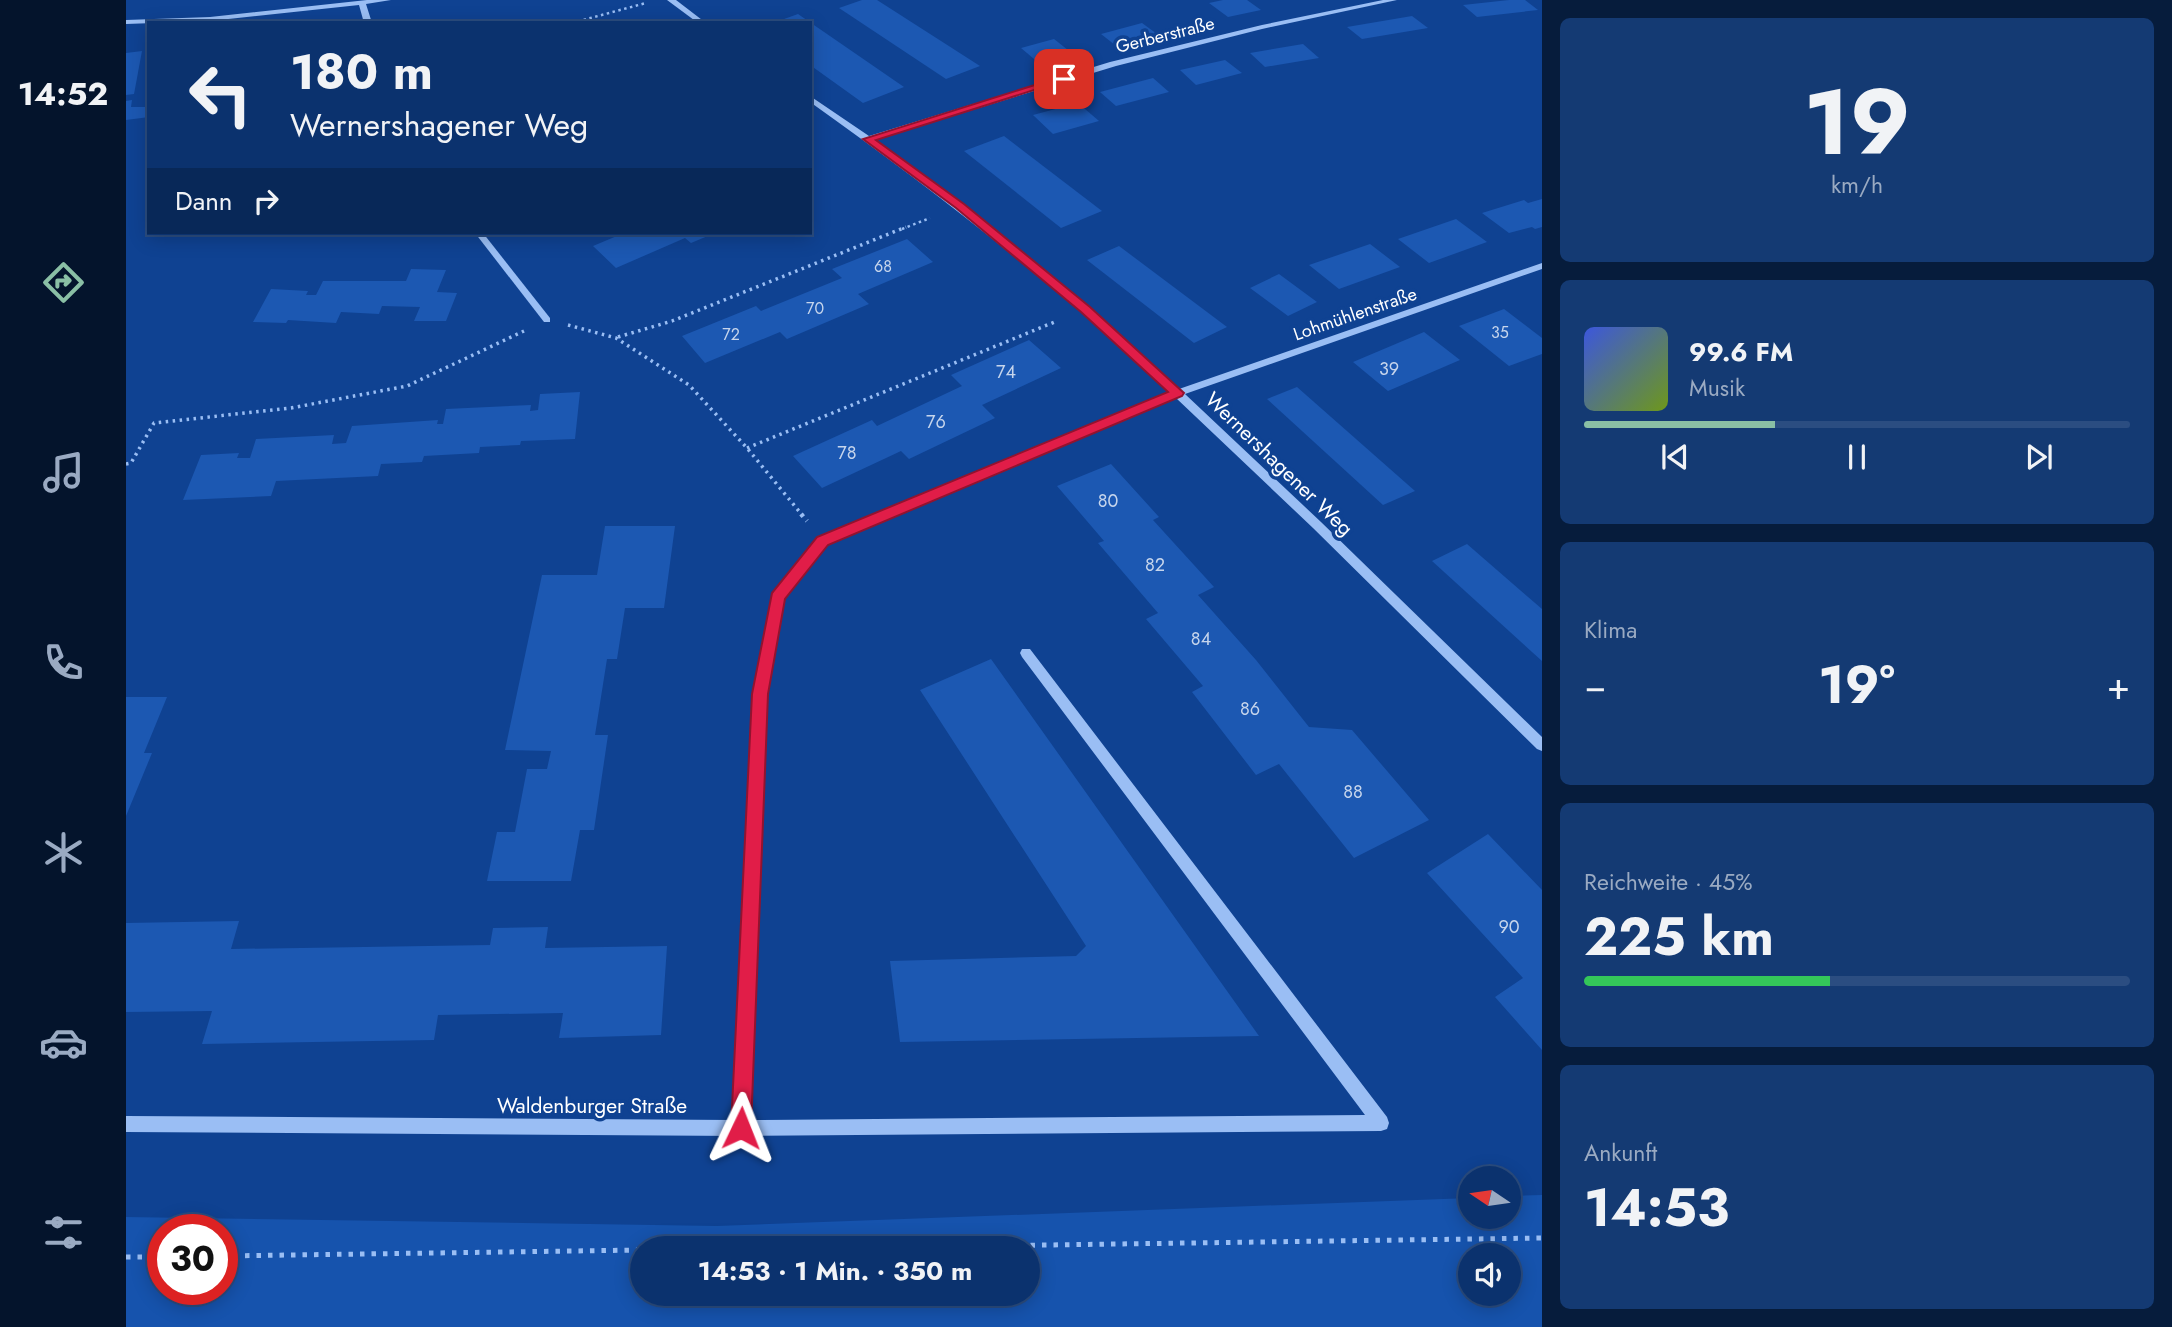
<!DOCTYPE html>
<html lang="de">
<head>
<meta charset="utf-8">
<style>
	body { margin:0; font-family:Jost,sans-serif; background:#143a73; color:#f1f3f6; height:100vh; display:flex; flex-direction:column; font-size:26px; white-space:nowrap }
	* { box-sizing:border-box; margin:0 }
	p { font-size:23px; color:#9aaac2 }
	.icon { flex:none; width:38px; height:38px; fill:none; stroke:currentColor; stroke-width:2; stroke-linecap:round; stroke-linejoin:round }
	.map { position:relative; flex:1; overflow:hidden }
	.drawer { display:flex; flex-direction:column; gap:18px; padding:18px; background:#061c3c; width:630px }
	.drawer>* { flex:none }
	.banner { position:absolute; left:21px; top:21px; width:665px; height:214px; border-radius:0px; box-shadow:0 4px 18px #0003,0 0 0 2px #2b4d81; background:#0b326e; color:#f1f3f6; overflow:hidden }
	.needle { width:46px; rotate:283deg }
	.buttons { position:absolute; left:1332px; top:1166px; display:grid; gap:14px }
	.buttons a { display:grid; place-items:center; width:63px; height:63px; border-radius:50%; background:#0b326e; box-shadow:0 4px 18px #0003,0 0 0 2px #2b4d81; font-size:35px }
	.speed { position:absolute; left:21px; top:1214px; display:flex; gap:14px; font-size:35px; font-weight:700; text-align:center }
	.speed>* { display:grid; place-content:center; width:91px; height:91px; border-radius:50%; background:#0b326e; box-shadow:0 4px 18px #0003,0 0 0 2px #2b4d81; line-height:1 }
	.speed .limit { border:10px solid #d22; background:#fff; color:#111 }
	.pin { position:absolute; display:grid; place-items:center; width:60px; height:60px; color:#fff; margin:-30px; border-radius:14px; box-shadow:0 4px 10px #0006 }
	.me { position:absolute; width:77px; margin:-38px; rotate:2deg; stroke-linejoin:round; filter:drop-shadow(0 0 5px #0008) }
	.turn { display:flex; align-items:center; gap:24px; height:147px; padding:0 28px; font-size:32px }
	.turn .icon { width:91px; height:91px; stroke-width:2.5 }
	.turn b { display:block; font-size:49px; line-height:60px }
	.then { display:flex; align-items:center; height:66px; padding:0 28px; background:#0003; gap:14px; font-size:26px }
	.big { font-size:52px; font-weight:700; line-height:1.1 }
	.drawer .widget { flex:1; display:flex; flex-direction:column; justify-content:center; gap:10px; min-width:0; padding:0 24px; border-radius:10px; background:#143a73 }
	.drawer .dial { align-items:center; gap:0 }
	.dial b { font-size:91px; line-height:1 }
	.song { display:flex; align-items:center; gap:21px }
	.cover { width:84px; height:84px; border-radius:10px; background:linear-gradient(135deg,hsl(230 70% 55%),hsl(80 70% 35%)) }
	.played { height:7px; border-radius:4px; background:linear-gradient(90deg,#8abfa5 35%,#2b4d81 35%) }
	.keys { display:flex; justify-content:space-around; direction:ltr }
	.heat { display:flex; justify-content:space-between; align-items:center; font-size:38px; direction:ltr }
	.charge { height:10px; border-radius:5px; background:linear-gradient(90deg,#34c759 45%,#2b4d81 0) }
	.trip { position:absolute; left:504px; top:1236px; width:410px; height:70px; border-radius:35px; background:#0b326e; box-shadow:0 4px 18px #0003,0 0 0 2px #2b4d81; font-weight:700; line-height:70px; text-align:center }
	main { display:flex; flex:1; min-height:0 }
	.tab-bar { display:flex; flex-direction:column; width:126px; justify-content:space-around; align-items:center; background:#04142c; color:#9aaac2 }
	.tab-bar .icon { width:49px; height:49px }
	.tab-bar .on { color:#8abfa5 }
	.tab-bar b { font-size:32px; color:#f1f3f6 }
	.map>svg:first-child { display:block }
</style>
</head>
<body>
<main>
<nav class="tab-bar">
<b>14:52</b>
<svg class="icon on" aria-label="directions" viewBox="0 0 24 24"><path d="M12 3l9 9-9 9-9-9zM9 14v-3h6M13 9l2 2-2 2"/></svg>
<svg class="icon" aria-label="music" viewBox="0 0 24 24"><path d="M9 18V5l10-2v13"/><circle cx="6" cy="18" r="3"/><circle cx="16" cy="16" r="3"/></svg>
<svg class="icon" aria-label="phone" viewBox="0 0 24 24"><path d="M5 4h4l2 5-3 2q2 4 5 5l2-3 5 2v4C11 20 4 13 5 4z"/></svg>
<svg class="icon" aria-label="climate" viewBox="0 0 24 24"><path d="M12 3v18M4 7l16 10M4 17L20 7"/></svg>
<svg class="icon" aria-label="car" viewBox="0 0 24 24"><path d="M5 17H2v-5l4-1 3-4h7l3 4 3 1v5h-3M9 17h6M6 11h13"/><circle cx="7" cy="17" r="2"/><circle cx="17" cy="17" r="2"/></svg>
<svg class="icon" aria-label="filters" viewBox="0 0 24 24"><path d="M4 7h16M4 17h16"/><circle cx="9" cy="7" r="2"/><circle cx="15" cy="17" r="2"/></svg>
</nav>
<div class="map">
<svg width="1416" height="1327" viewBox="0 0 1416 1327">
	<rect width="100%" height="100%" fill="#0f4292"/>
	<path fill="#1653ad" fill-rule="evenodd" d="M1416,1195V1327H0V1217L591,1226L1344,1198V1216H1382L1383,1196ZM37,1230H96V1290H37ZM516,1248H901V1293H516ZM1344,1255H1382V1293H1344Z"/>
	<g fill="#1c58b2">
		<path d="M736,0H751L854,66L820,79L713,8Z"/>
		<path d="M1097,0H1121L1135,10L1102,17L1083,3Z"/>
		<path d="M1383,0H1399L1412,10L1351,17L1337,5Z"/>
		<path d="M672,14L685,23L778,87L737,103L684,65V23H647Z"/>
		<path d="M1286,16L1302,28L1236,39L1221,27Z"/>
		<path d="M1016,23L1031,34L989,45L975,34Z"/>
		<path d="M928,39L947,54L914,64L895,48Z"/>
		<path d="M1177,44L1193,58L1139,67L1124,53Z"/>
		<path d="M16,51L8,94L0,95V53Z"/>
		<path d="M1099,60L1116,73L1070,85L1054,70Z"/>
		<path d="M1027,78L1043,92L990,106L974,92Z"/>
		<path d="M6,100L5,107H23V117L0,120V101Z"/>
		<path d="M952,103L973,121L927,134L907,115Z"/>
		<path d="M878,136L976,211L935,228L838,151Z"/>
		<path d="M1416,199V227L1409,229L1406,227L1383,233L1356,213L1398,200L1402,203Z"/>
		<path d="M1330,219L1361,242L1303,263L1272,239Z"/>
		<path d="M498,233H589L565,243L559,238L490,268L467,246Z"/>
		<path d="M781,239L807,262L732,294L743,304L661,339L654,332L579,363L556,336L630,306L635,311L716,278L706,269Z"/>
		<path d="M1244,244L1274,267L1213,289L1183,265Z"/>
		<path d="M993,246L1101,327L1068,343L961,260Z"/>
		<path d="M285,269L320,270L311,292L331,293L320,321H288L294,307L256,306L253,314L215,312L210,323L162,320L160,323L127,322L145,289L182,291L180,295H190L197,281H280Z"/>
		<path d="M1153,274L1191,302L1162,316L1124,288Z"/>
		<path d="M1378,309L1416,338V354L1383,366L1333,326Z"/>
		<path d="M1298,332L1334,360L1262,391L1227,362Z"/>
		<path d="M903,340L935,368L856,405L869,418L783,459L775,451L696,488L667,456L746,420L751,426L836,386L825,375Z"/>
		<path d="M1171,387L1289,491L1257,505L1141,399Z"/>
		<path d="M454,392L449,439L395,441L394,445L354,447L353,453L298,456L296,462L255,464L252,476L150,481L145,496L57,500L75,455L113,453L111,458H124L130,439L208,435L206,444L220,443L226,426L312,420L311,424H317L320,409L405,405L404,411L412,410L414,394Z"/>
		<path d="M985,464L1033,517L1027,520L1088,587L1072,595L1130,660L1183,727L1226,730L1303,820L1228,858L1153,764L1130,775L1066,692L1077,686L1020,619L1032,613L972,543L978,541L931,486Z"/>
		<path d="M479,526H549L538,608H499L491,659H481L469,735H482L468,830H454L445,881H361L371,832H389L401,769H421L425,751L379,750L416,575H471Z"/>
		<path d="M1341,544L1416,609V661L1306,561Z"/>
		<path d="M865,659L1133,1036L774,1042L764,961L950,956L960,946L794,690Z"/>
		<path d="M0,697H41L18,753H26L0,816Z"/>
		<path d="M1362,834L1416,890V1050L1369,997L1397,978L1301,873Z"/>
		<path d="M113,921L105,949L364,945L367,928L422,927L419,948L541,946L535,1035L433,1038L437,1013L312,1015L308,1040L76,1044L86,1011L0,1012V923Z"/>
	</g>
	<g fill="none" stroke-linecap="round" stroke-linejoin="round">
		<g stroke="#9abef4" stroke-width="2.5" stroke-dasharray="2.5 3.5" stroke-linecap="butt">
			<path d="M446,23L520,3"/>
			<path d="M776,229L804,218"/>
		</g>
		<g stroke="#9abef4" stroke-width="3.5" stroke-dasharray="2.5 4.5" stroke-linecap="butt">
			<path d="M442,325L490,338L563,385L621,448L677,516"/>
			<path d="M492,337L546,321L780,227"/>
			<path d="M621,448L931,321"/>
			<path d="M0,464L5,463L28,423L165,408L281,386L398,331"/>
		</g>
		<path stroke="#9abef4" stroke-width="4.5" stroke-dasharray="3.5 5" stroke-linecap="butt" d="M675,514L681,521"/>
		<g stroke="#9abef4" stroke-width="5" stroke-dasharray="4.5 7" stroke-linecap="butt">
			<path d="M709,1248L1416,1238"/>
			<path d="M96,1256L516,1250"/>
			<path d="M0,1257H37"/>
		</g>
		<g fill="#9abef4" fill-rule="evenodd">
			<path d="M241,0H265L240,4L246,23H238L233,5L84,21L0,24V20L84,17Z"/>
			<path d="M541,0H550L580,23H572Z"/>
			<path d="M1257,0H1271L1136,29L990,66L748,140C855,217 956,300 1053,389L1416,263V269L1059,394L1195,522L1416,737V751L1411,749L1187,528L1050,398L701,544L657,598L640,694L623,1120L1239,1115L896,657L894,653L896,649H904L1261,1117L1263,1123L1261,1129L1255,1131L615,1136L0,1132V1116L607,1120L628,694L647,594L693,538L1045,392C931,287 811,192 684,102V96L743,136L984,62L1136,25Z"/>
			<path d="M349,233H357L424,318V322H418Z"/>
		</g>
	</g>
	<path fill="#e11d48" stroke="#92132f" stroke-width="2" d="M934,77L943,79L750,140L838,204L964,307L1058,393L1056,396L702,545L659,599L642,694L625,1128L622,1135L615,1138L608,1135L605,1128L626,694L646,593L691,537L1042,392L955,312L830,208L737,139Z"/>
	<g text-anchor="middle" stroke-width="7" stroke-linejoin="round" paint-order="stroke">
		<g font-size="16" fill="#c6d5ec">
			<text x="757" y="272">68</text>
			<text x="689" y="314">70</text>
			<text x="1374" y="338">35</text>
			<text x="605" y="340">72</text>
		</g>
		<g font-size="18" fill="#fff" stroke="#0f4292">
			<text transform="translate(1039 35) rotate(-14)" y="6">Gerberstraße</text>
			<text transform="translate(1229 314) rotate(-19)" y="6">Lohmühlenstraße</text>
		</g>
		<g font-size="18" fill="#c6d5ec">
			<text x="1263" y="375">39</text>
			<text x="880" y="378">74</text>
			<text x="810" y="428">76</text>
			<text x="721" y="459">78</text>
			<text x="982" y="507">80</text>
			<text x="1029" y="571">82</text>
			<text x="1075" y="645">84</text>
			<text x="1124" y="715">86</text>
			<text x="1227" y="798">88</text>
			<text x="1383" y="933">90</text>
		</g>
		<g font-size="21" fill="#fff" stroke="#0f4292">
			<text transform="translate(1153 464) rotate(44)" y="7">Wernershagener Weg</text>
			<text x="466" y="1113">Waldenburger Straße</text>
		</g>
	</g>
</svg>
<div class="buttons">
<a><svg class="needle" viewBox="-14 -14 28 28"><path d="M0-13l5 13h-10z" fill="#e53935"/><path d="M0 13l5-13h-10z" fill="#9aaac2"/></svg></a>
<a><svg class="icon" aria-label="sound" viewBox="0 0 24 24"><path d="M4 9h4l5-4v14l-5-4H4zM17 9q2 3 0 6"/></svg></a>
</div>
<div class="speed"><div class="limit">30</div></div>
<div class="pin" style="left:938px;top:79px;background:#d93025"><svg class="icon" aria-label="arrive" viewBox="0 0 24 24"><path d="M6 21V4h12l-3 4 3 4H6"/></svg></div>
<svg class="me" style="left:615px;top:1128px" viewBox="-20 -20 40 40"><path d="M0-17L14 15 0 8-14 15z" fill="#e11d48" stroke="#fff" stroke-width="4"/></svg>
<div class="trip">14:53 · 1 Min. · 350 m</div>
<div class="banner">
<div class="turn"><svg class="icon" aria-label="left" viewBox="0 0 24 24"><path d="M17 20v-9H6M10 6l-5 5 5 5"/></svg><div><b>180 m</b>Wernershagener Weg</div></div>
<div class="then">Dann<svg class="icon" aria-label="right" viewBox="0 0 24 24"><path d="M7 20v-9h11M14 6l5 5-5 5"/></svg></div>
</div>
</div>
<section class="drawer">
<div class="widget dial"><b>19</b><p>km/h</p></div>
<div class="widget">
<div class="song"><i class="cover"></i><div><b>99.6 FM</b><p>Musik</p></div></div>
<div class="played"></div>
<div class="keys"><svg class="icon" aria-label="previous" viewBox="0 0 24 24"><path d="M18 5L8 12l10 7zM5 5v14"/></svg><svg class="icon" aria-label="pause" viewBox="0 0 24 24"><path d="M8 5v14M16 5v14"/></svg><svg class="icon" aria-label="next" viewBox="0 0 24 24"><path d="M6 5l10 7-10 7zM19 5v14"/></svg></div>
</div>
<div class="widget"><p>Klima</p>
<div class="heat"><a>−</a><b class="big">19°</b><a>+</a></div>
</div>
<div class="widget"><p>Reichweite · 45%</p><b class="big">225 km</b><div class="charge"></div></div>
<div class="widget"><p>Ankunft</p><b class="big">14:53</b></div>
</section>
</main>
</body>
</html>
